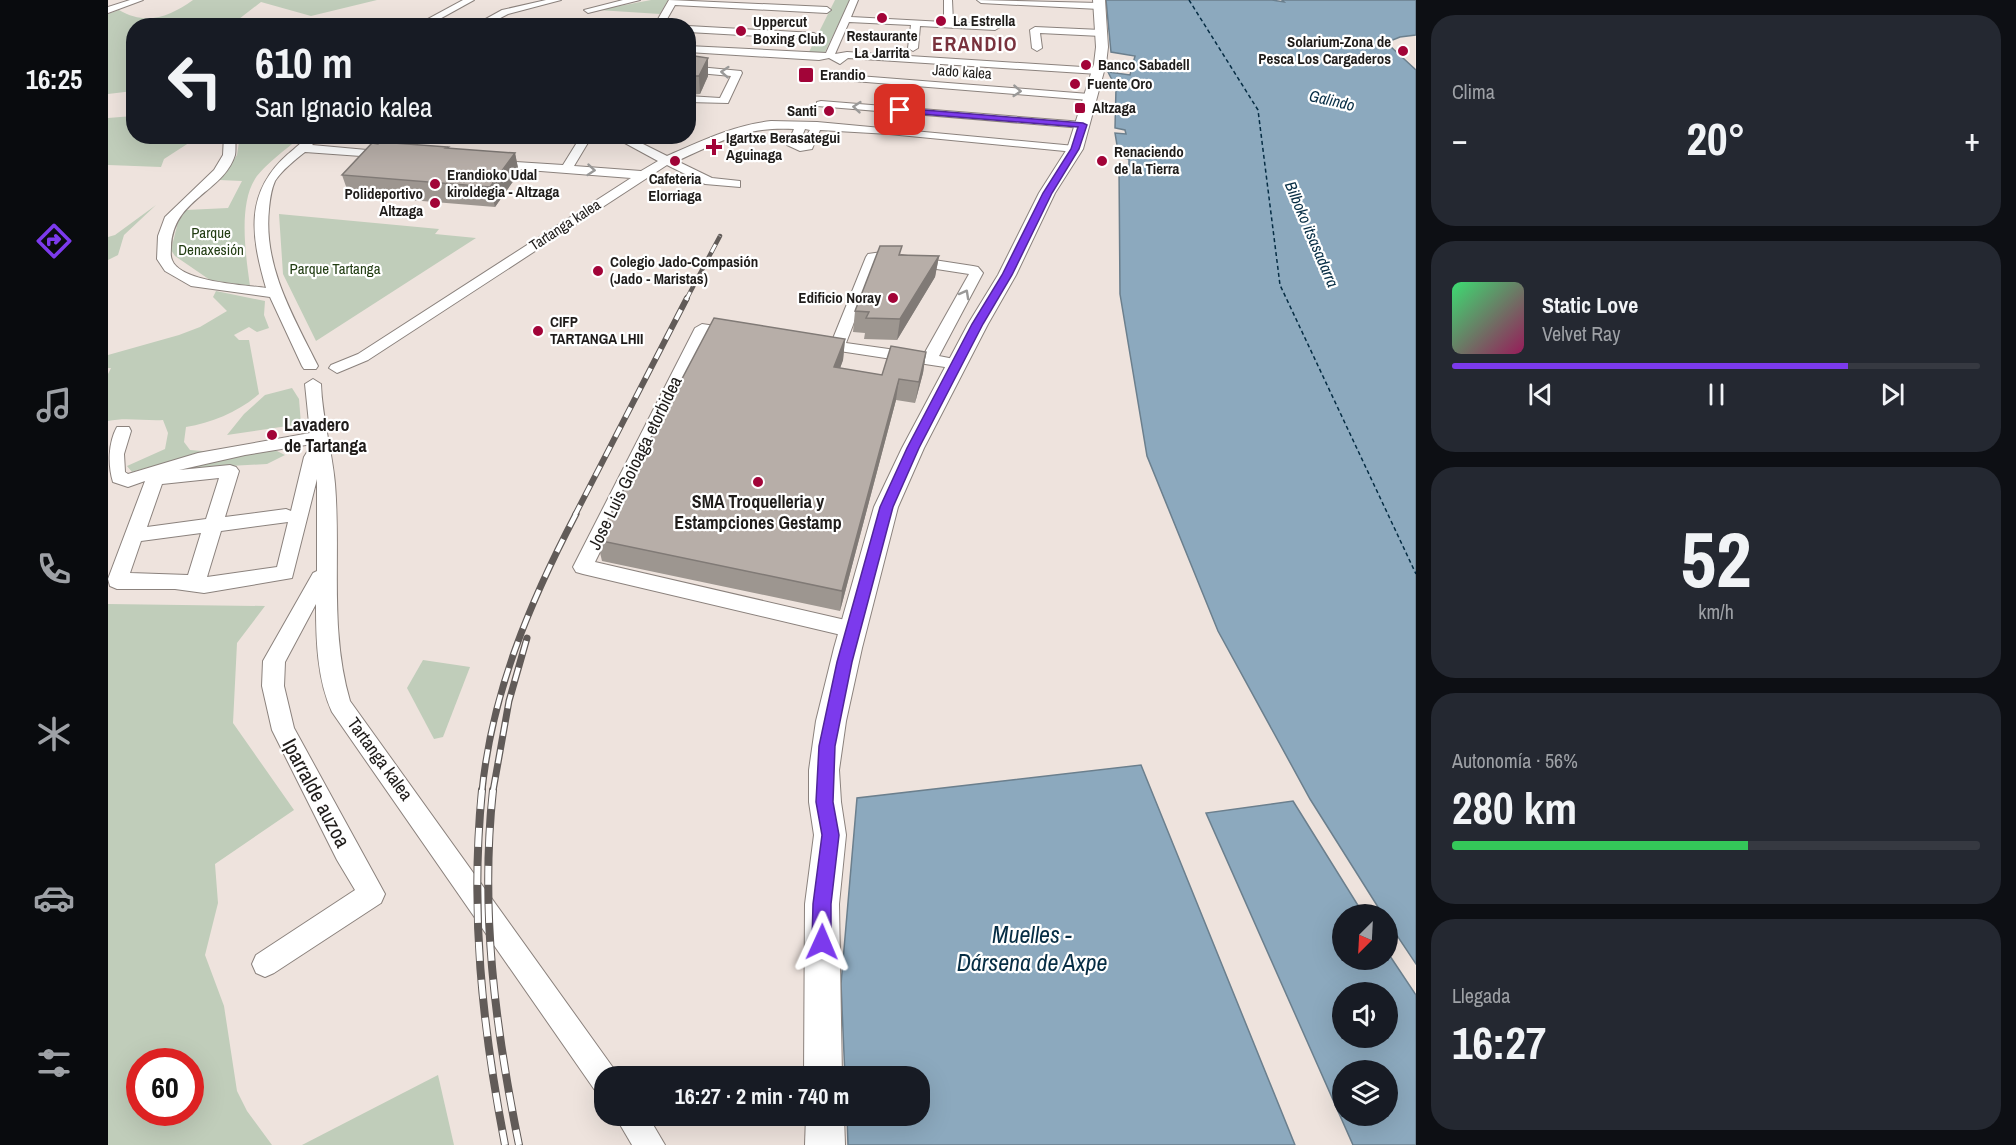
<!DOCTYPE html>
<html lang="es">
<head>
<meta charset="utf-8">
<style>
	body { margin:0; font-family:"Archivo Narrow",sans-serif; background:#242831; color:#f1f3f6; height:100vh; display:flex; flex-direction:column; font-size:22px; white-space:nowrap }
	* { box-sizing:border-box; margin:0 }
	p { font-size:20px; color:#9ea1a6 }
	.icon { flex:none; width:33px; height:33px; fill:none; stroke:currentColor; stroke-width:2; stroke-linecap:round; stroke-linejoin:round }
	.map { position:relative; flex:1; overflow:hidden }
	.side { display:flex; flex-direction:column; gap:15px; padding:15px; background:#0d0f14; width:600px }
	.side>* { flex:none }
	.banner { position:absolute; left:18px; top:18px; width:570px; height:126px; border-radius:24px; box-shadow:0 6px 24px #0002; background:#171b24; color:#f1f3f6; overflow:hidden }
	.needle { width:39px; rotate:204deg }
	.controls { position:absolute; left:1224px; top:904px; display:grid; gap:12px }
	.controls a { display:grid; place-items:center; width:66px; height:66px; border-radius:50%; background:#171b24; box-shadow:0 6px 24px #0002; font-size:30px }
	.speed { position:absolute; left:18px; top:1048px; display:flex; gap:12px; font-size:30px; font-weight:700; text-align:center }
	.speed>* { display:grid; place-content:center; width:78px; height:78px; border-radius:50%; background:#171b24; box-shadow:0 6px 24px #0002; line-height:1 }
	.speed .limit { border:9px solid #d22; background:#fff; color:#111 }
	.pin { position:absolute; display:grid; place-items:center; width:51px; height:51px; color:#fff; margin:-26px; border-radius:12px; box-shadow:0 3px 9px #0006 }
	.me { position:absolute; width:66px; margin:-33px; rotate:1deg; stroke-linejoin:round; filter:drop-shadow(0 0 4px #0008) }
	.turn { display:flex; align-items:center; gap:21px; height:126px; padding:0 30px; font-size:27px }
	.turn .icon { width:78px; height:78px; stroke-width:2.5 }
	.turn b { display:block; font-size:42px; line-height:51px }
	.big { font-size:45px; font-weight:700; line-height:1.1 }
	.side .widget { flex:1; display:flex; flex-direction:column; justify-content:center; gap:9px; min-width:0; padding:0 21px; border-radius:24px; background:#242831 }
	.side .dial { align-items:center; gap:0 }
	.dial b { font-size:78px; line-height:1 }
	.song { display:flex; align-items:center; gap:18px }
	.cover { width:72px; height:72px; border-radius:9px; background:linear-gradient(135deg,hsl(140 70% 55%),hsl(330 70% 35%)) }
	.played { height:6px; border-radius:3px; background:linear-gradient(90deg,#7c3aed 75%,#363941 75%) }
	.keys { display:flex; justify-content:space-around; direction:ltr }
	.heat { display:flex; justify-content:space-between; align-items:center; font-size:33px; direction:ltr }
	.charge { height:9px; border-radius:4px; background:linear-gradient(90deg,#34c759 56%,#363941 0) }
	.trip { position:absolute; left:486px; top:1066px; width:336px; height:60px; border-radius:24px; background:#171b24; box-shadow:0 6px 24px #0002; font-weight:700; line-height:60px; text-align:center }
	main { display:flex; flex:1; min-height:0 }
	.tab-bar { display:flex; flex-direction:column; width:108px; justify-content:space-around; align-items:center; background:#090b0e; color:#9ea1a6 }
	.tab-bar .icon { width:42px; height:42px }
	.tab-bar .selected { color:#7c3aed }
	.tab-bar b { font-size:27px; color:#f1f3f6 }
	.map>svg:first-child { display:block }
</style>
</head>
<body>
<main>
<nav class="tab-bar">
<b>16:25</b>
<svg class="icon selected" aria-label="directions" viewBox="0 0 24 24"><path d="M12 3l9 9-9 9-9-9zM9 14v-3h6M13 9l2 2-2 2"/></svg>
<svg class="icon" aria-label="music" viewBox="0 0 24 24"><path d="M9 18V5l10-2v13"/><circle cx="6" cy="18" r="3"/><circle cx="16" cy="16" r="3"/></svg>
<svg class="icon" aria-label="phone" viewBox="0 0 24 24"><path d="M5 4h4l2 5-3 2q2 4 5 5l2-3 5 2v4C11 20 4 13 5 4z"/></svg>
<svg class="icon" aria-label="climate" viewBox="0 0 24 24"><path d="M12 3v18M4 7l16 10M4 17L20 7"/></svg>
<svg class="icon" aria-label="car" viewBox="0 0 24 24"><path d="M5 17H2v-5l4-1 3-4h7l3 4 3 1v5h-3M9 17h6M6 11h13"/><circle cx="7" cy="17" r="2"/><circle cx="17" cy="17" r="2"/></svg>
<svg class="icon" aria-label="filters" viewBox="0 0 24 24"><path d="M4 7h16M4 17h16"/><circle cx="9" cy="7" r="2"/><circle cx="15" cy="17" r="2"/></svg>
</nav>
<div class="map">
<svg width="1308" height="1145" viewBox="0 0 1308 1145">
	<rect width="100%" height="100%" fill="#eee3dd"/>
	<g fill="#c0cdba" fill-rule="evenodd">
		<path d="M85,0H269L203,16L153,2L131,19L133,25L26,26L25,91L0,94V14L11,10C38,26 61,17 85,0Z"/>
		<path d="M543,0H560L552,14L490,10Z"/>
		<path d="M727,0H742L716,54H700Z"/>
		<path d="M25,116L26,136L90,137L56,159L53,167L0,165V118Z"/>
		<path d="M148,137H192C179,149 156,165 147,179C130,206 138,257 142,286L102,280L67,256L63,250L70,222L78,210L120,208L134,181L111,180L129,155L131,142H142Z"/>
		<path d="M48,205L16,235L10,255L0,260V237L7,235Z"/>
		<path d="M171,214L331,229L327,234L368,238L208,341L175,274Z"/>
		<path d="M108,291L157,301L156,315L161,328L149,332L141,327L126,335L131,340H141L151,394C132,411 104,423 78,427L76,442L82,450L130,454L167,450L177,455L159,464L69,469L41,467L24,472L19,466L57,449L60,433L55,420C37,421 17,417 0,421V374L3,368H0V355L71,335L92,327L119,311L105,297Z"/>
		<path d="M184,388L191,399L193,424L119,435L136,414L157,395Z"/>
		<path d="M0,604L157,606L129,643L125,723L186,810L107,864L110,903L97,955L116,1006L129,1091L139,1111L164,1145H0ZM32,1062H82V1113H32Z"/>
		<path d="M315,660L362,667L335,737L326,739L299,688Z"/>
		<path d="M330,1075L346,1145H194Z"/>
	</g>
	<g fill="#8ca9be" stroke="#6b7f8d" stroke-width="1.5" fill-rule="evenodd">
		<path d="M998,0H1164L1176,2L1174,0H1308V35L1292,37L1282,41V46L1308,70V964L1280,922V915H1275L1202,799L1110,631L1039,456L1012,294L1011,166L1021,167V159L1011,157L1007,133L1018,134L1017,130L1007,128L1008,88L1000,72L1022,75L1027,56L1003,52Z"/>
		<path d="M1033,765L1187,1145H740L739,1116H812V1077H737L733,984L749,798Z"/>
		<path d="M1185,801L1256,915H1234V960H1280V953L1308,995V1145H1245L1098,813ZM1234,993H1280V1038H1234ZM1234,1071H1280V1116H1234Z"/>
	</g>
	<g fill="none" stroke-linecap="round" stroke-linejoin="round">
		<path stroke="#062d44" stroke-width="1.5" stroke-dasharray="4 3" stroke-linecap="butt" d="M1081,0L1150,110L1172,285L1308,574"/>
		<g stroke="#8b827d" stroke-width="2">
			<g id="minor">
				<path d="M22,0H35L0,13V7Z"/>
				<path d="M355,0H366L319,26H307Z"/>
				<path d="M438,0H453L400,14L377,26H365L394,10Z"/>
				<path d="M515,0H532L480,13L476,10Z"/>
				<path d="M561,0L719,7L723,10L719,13L567,5L555,26H546Z"/>
				<path d="M742,0H750L743,17L836,22V0H844L845,22L887,24L892,27L887,30L812,26L810,48L805,51L800,48L803,25L741,22L727,54L739,52L990,68L995,71L990,74L740,58L732,64L721,58L711,60L580,52V46L718,53Z"/>
				<path d="M869,0L991,3L995,6L991,9L873,3Z"/>
				<path d="M471,20L512,23L516,26L468,25V21Z"/>
				<path d="M580,26L706,33L711,36L706,39L580,32Z"/>
				<path d="M927,27L993,30L998,33L993,36L932,33L934,48L929,51L924,48L922,30Z"/>
				<path d="M580,66L633,71L634,73L620,103L580,102V96L612,98L623,76L580,72Z"/>
				<path d="M725,74L981,94L986,97L981,100L721,79L720,77Z"/>
				<path d="M713,101L975,122L981,125L975,128L709,106V102Z"/>
				<path d="M663,121L709,122L967,146L973,149L967,152L781,134L712,130L704,149L692,151L679,145L686,129C638,126 611,142 569,161L604,178L632,181V187L597,184L559,165L260,360L229,373L221,368L223,365L250,354L523,178L382,167L378,166V160L455,165L473,136H484L466,166L533,171L550,161L504,136H519L559,156C593,141 626,125 663,121ZM697,129L702,130L693,144H691Z"/>
				<path d="M116,136H128C127,142 128,150 127,155C115,193 65,198 63,247C63,251 62,256 64,260C72,282 137,285 158,288C143,236 136,193 180,154C187,149 194,140 202,138L208,141L204,145L281,152L287,155L281,158L197,152C187,160 174,170 167,181C163,190 162,199 161,209C155,266 185,316 210,366L208,369H196L194,366L162,297L83,286L57,271L49,259L50,236L57,217L106,170L115,155Z"/>
				<path d="M774,252L865,266L870,267L875,273L831,356L856,361L858,364L856,367L850,369L705,347L702,344L705,341H724L758,257L760,254ZM770,260L861,274L816,354L738,343Z"/>
				<path d="M594,324L627,329L634,333L627,337L599,333L487,562L746,622L753,624L756,630L753,636L746,638L475,574L468,572L465,567L587,328Z"/>
				<path d="M205,379L213,384C214,418 224,450 227,484C233,557 221,629 242,701L506,1069L510,1077H496V1094L486,1089L224,712C209,679 208,639 208,604L177,662L176,686L186,728L277,894L273,903L166,973L157,977L148,973L144,964L148,955L247,890L229,860L164,730L154,686L155,661L205,573L209,571V479L184,578L96,593L67,589H9L2,586L0,579L37,481L20,487L5,482C0,466 0,443 9,427H21L23,431L16,454L17,472L20,474L90,453L202,433L197,384ZM204,444L196,457L183,511L178,509L117,517L131,471L128,467L122,465L71,470L137,455ZM111,478L98,519L39,527L54,484ZM180,522L169,567L99,577L113,531ZM93,533L80,575L22,573L33,541Z"/>
				<path d="M507,1116H540L557,1145H524Z"/>
			</g>
		</g>
		<g stroke="#8b827d" stroke-width="2">
			<g id="major">
				<path d="M985,0H997L1000,47L998,64L975,149L947,193L908,275L880,324L816,448L790,507L754,648L738,721L731,770L733,802L738,835L731,904L734,1077H696L697,904L706,835L701,802V770L708,721L726,648L766,507L794,448L860,324L890,275L931,193L959,149L986,64L988,47Z"/>
				<path d="M698,1116H736L737,1145H697Z"/>
			</g>
		</g>
		<use href="#minor" fill="#fff" fill-rule="evenodd"/>
		<use href="#major" fill="#fff" fill-rule="evenodd"/>
		<g stroke="#615b58" stroke-width="4.5">
			<path id="rail-far3" d="M578,300L612,236"/>
		</g>
		<g stroke="#615b58" stroke-width="6">
			<path id="rail-far2" d="M467,515L579,298"/>
		</g>
		<g stroke="#615b58" stroke-width="7">
			<g id="rail-far1">
				<path d="M374,791C384,692 422,602 468,514"/>
				<path d="M385,791L401,701L419,638"/>
			</g>
		</g>
		<g stroke="#615b58" stroke-width="8">
			<g id="rail">
				<path d="M374,790C362,912 374,1025 397,1145"/>
				<path d="M385,790C372,910 387,1027 411,1145"/>
			</g>
		</g>
		<use href="#rail-far3" stroke="#fff" stroke-width="3" stroke-dasharray="9" stroke-linecap="butt"/>
		<use href="#rail-far2" stroke="#fff" stroke-width="4" stroke-dasharray="11" stroke-linecap="butt"/>
		<use href="#rail-far1" stroke="#fff" stroke-width="4.5" stroke-dasharray="14" stroke-linecap="butt"/>
		<use href="#rail" stroke="#fff" stroke-width="6" stroke-dasharray="19" stroke-linecap="butt"/>
	</g>
	<g fill="#9d9690">
		<path d="M580,55L600,58V76L592,94L580,95Z"/>
		<path d="M340,149L407,153L411,173L387,207L241,195L234,175Z"/>
		<path d="M792,255L831,256L827,277L789,340L756,339L757,333L745,332L747,311Z"/>
		<path d="M737,339L735,360L732,368L774,375L818,352L815,373L807,403L788,400L732,611L494,561L489,540Z"/>
	</g>
	<g fill="#807a76">
		<path d="M600,58V76L592,94L591,76Z"/>
		<path d="M407,153L411,173L387,207L382,187Z"/>
		<path d="M831,256L827,277L789,340L792,319Z"/>
		<path d="M737,339L735,360L725,388L726,367Z"/>
		<path d="M818,352L815,373L807,403L811,382Z"/>
		<path d="M791,379L788,400L732,611L734,591Z"/>
	</g>
	<g fill="#b7aea8" stroke="#807a76" stroke-width="1.5">
		<path d="M580,55L600,58L591,76H580Z"/>
		<path d="M272,142L340,147L338,148L407,153L382,187L234,175L264,143L270,144Z"/>
		<path d="M772,246H794L791,255L831,256L792,319L758,318L761,312L747,311Z"/>
		<path d="M606,318L737,339L726,367L774,375L783,346L818,352L811,382L791,379L734,591L489,540Z"/>
	</g>
	<defs><path id="oneway-chevron" d="M-2-3.5L2.5 0L-2 3.5" fill="none" stroke-width="1.6" stroke-linecap="round" stroke-linejoin="round" transform="scale(1.5)"/></defs>
	<g stroke="#9a9998">
		<use href="#oneway-chevron" transform="translate(617 72) rotate(-176)"/>
		<use href="#oneway-chevron" transform="translate(909 91) rotate(4)"/>
		<use href="#oneway-chevron" transform="translate(749 107) rotate(-175)"/>
		<use href="#oneway-chevron" transform="translate(483 170) rotate(5)"/>
		<use href="#oneway-chevron" transform="translate(857 294) rotate(-61)"/>
	</g>
	<path fill="#7c3aed" stroke="#51269a" stroke-width="1.5" d="M792,108L975,123L979,125L971,149L944,193L904,275L875,324L811,448L785,507L744,662L727,746L725,802L731,835L723,904V942L720,949L714,952L707,949L704,942L705,904L714,835L708,802L711,746L729,662L772,507L799,448L864,324L894,275L935,193L963,149L970,127L789,112L788,110Z"/>
	<g fill="#a20438" stroke="#fff" stroke-width="2">
		<circle cx="774" cy="18" r="6"/>
		<circle cx="833" cy="21" r="6"/>
		<circle cx="633" cy="31" r="6"/>
		<circle cx="1295" cy="51" r="6"/>
		<circle cx="978" cy="65" r="6"/>
		<rect x="690" y="67" width="16" height="16" rx="3"/>
		<circle cx="967" cy="84" r="6"/>
		<rect x="966" y="102" width="12" height="12" rx="3"/>
		<circle cx="721" cy="111" r="6"/>
		<path d="M603 138h6v6h6v6h-6v6h-6v-6h-6v-6h6z"/>
		<circle cx="567" cy="161" r="6"/>
		<circle cx="994" cy="161" r="6"/>
		<circle cx="327" cy="184" r="6"/>
		<circle cx="327" cy="203" r="6"/>
		<circle cx="490" cy="271" r="6"/>
		<circle cx="785" cy="298" r="6"/>
		<circle cx="430" cy="331" r="6"/>
		<circle cx="164" cy="435" r="6"/>
		<circle cx="650" cy="482" r="6"/>
	</g>
	<g text-anchor="middle" stroke-width="4.5" stroke-linejoin="round" paint-order="stroke">
		<g font-size="15" font-weight="bold" fill="#1f1c1a" stroke="#fff" text-anchor="start">
			<text x="845" y="26">La Estrella</text>
			<text x="645" y="27">Uppercut<tspan x="645" dy="17">Boxing Club</tspan></text>
			<text x="774" y="41" text-anchor="middle">Restaurante<tspan x="774" dy="17">La Jarrita</tspan></text>
			<text x="1283" y="47" text-anchor="end">Solarium-Zona de<tspan x="1283" dy="17">Pesca Los Cargaderos</tspan></text>
			<text x="990" y="70">Banco Sabadell</text>
			<text x="712" y="80">Erandio</text>
			<text x="979" y="89">Fuente Oro</text>
			<text x="984" y="113">Altzaga</text>
			<text x="709" y="116" text-anchor="end">Santi</text>
			<text x="618" y="143">Igartxe Berasategui<tspan x="618" dy="17">Aguinaga</tspan></text>
			<text x="1006" y="157">Renaciendo<tspan x="1006" dy="17">de la Tierra</tspan></text>
			<text x="339" y="180">Erandioko Udal<tspan x="339" dy="17">kiroldegia - Altzaga</tspan></text>
			<text x="567" y="184" text-anchor="middle">Cafeteria<tspan x="567" dy="17">Elorriaga</tspan></text>
			<text x="315" y="199" text-anchor="end">Polideportivo<tspan x="315" dy="17">Altzaga</tspan></text>
			<text x="502" y="267">Colegio Jado-Compasión<tspan x="502" dy="17">(Jado - Maristas)</tspan></text>
			<text x="773" y="303" text-anchor="end">Edificio Noray</text>
			<text x="442" y="327">CIFP<tspan x="442" dy="17">TARTANGA LHII</tspan></text>
		</g>
		<g font-size="15" fill="#1f1c1a" stroke="#fff">
			<text transform="translate(854 72) rotate(4)" y="5">Jado kalea</text>
			<text transform="translate(457 225) rotate(-33)" y="5">Tartanga kalea</text>
		</g>
		<g font-size="15" fill="#223d13" stroke="#fff">
			<text x="103" y="238">Parque<tspan x="103" dy="17">Denaxesión</tspan></text>
			<text x="227" y="274">Parque Tartanga</text>
		</g>
		<g font-size="16" font-style="italic" fill="#062d44" stroke="#fff">
			<text transform="translate(1224 100) rotate(13)" y="6">Galindo</text>
			<text transform="translate(1204 234) rotate(67)" y="6">Bilboko itsasadarra</text>
		</g>
		<g font-size="18" font-weight="bold" fill="#1f1c1a" stroke="#fff" text-anchor="start">
			<text x="176" y="431">Lavadero<tspan x="176" dy="21">de Tartanga</tspan></text>
			<text x="650" y="508" text-anchor="middle">SMA Troquelleria y<tspan x="650" dy="21">Estampciones Gestamp</tspan></text>
		</g>
		<g font-size="18" fill="#1f1c1a" stroke="#fff">
			<text transform="translate(527 463) rotate(-64)" y="6">Jose Luis Goioaga etorbidea</text>
			<text transform="translate(272 759) rotate(54)" y="6">Tartanga kalea</text>
		</g>
		<g font-size="20" font-weight="bold" letter-spacing="1.5" fill="#79323d" stroke="#fff">
			<text x="867" y="51">ERANDIO</text>
		</g>
		<g font-size="21" fill="#1f1c1a" stroke="#fff">
			<text transform="translate(208 793) rotate(62)" y="7">Iparralde auzoa</text>
		</g>
		<g font-size="24" font-style="italic" fill="#062d44" stroke="#fff">
			<text x="924" y="943">Muelles -<tspan x="924" dy="28">Dársena de Axpe</tspan></text>
		</g>
	</g>
</svg>
<div class="controls">
<a><svg class="needle" viewBox="-14 -14 28 28"><path d="M0-13l5 13h-10z" fill="#e53935"/><path d="M0 13l5-13h-10z" fill="#9ea1a6"/></svg></a>
<a><svg class="icon" aria-label="sound" viewBox="0 0 24 24"><path d="M4 9h4l5-4v14l-5-4H4zM17 9q2 3 0 6"/></svg></a>
<a><svg class="icon" aria-label="layers" viewBox="0 0 24 24"><path d="M12 4l9 5-9 5-9-5zM3 14l9 5 9-5"/></svg></a>
</div>
<div class="speed"><div class="limit">60</div></div>
<div class="pin" style="left:792px;top:110px;background:#d93025"><svg class="icon" aria-label="arrive" viewBox="0 0 24 24"><path d="M6 21V4h12l-3 4 3 4H6"/></svg></div>
<svg class="me" style="left:714px;top:942px" viewBox="-20 -20 40 40"><path d="M0-17L14 15 0 8-14 15z" fill="#7c3aed" stroke="#fff" stroke-width="4"/></svg>
<div class="trip">16:27 · 2 min · 740 m</div>
<div class="banner">
<div class="turn"><svg class="icon" aria-label="left" viewBox="0 0 24 24"><path d="M17 20v-9H6M10 6l-5 5 5 5"/></svg><div><b>610 m</b>San Ignacio kalea</div></div>
</div>
</div>
<section class="side">
<div class="widget"><p>Clima</p>
<div class="heat"><a>−</a><b class="big">20°</b><a>+</a></div>
</div>
<div class="widget">
<div class="song"><i class="cover"></i><div><b>Static Love</b><p>Velvet Ray</p></div></div>
<div class="played"></div>
<div class="keys"><svg class="icon" aria-label="previous" viewBox="0 0 24 24"><path d="M18 5L8 12l10 7zM5 5v14"/></svg><svg class="icon" aria-label="pause" viewBox="0 0 24 24"><path d="M8 5v14M16 5v14"/></svg><svg class="icon" aria-label="next" viewBox="0 0 24 24"><path d="M6 5l10 7-10 7zM19 5v14"/></svg></div>
</div>
<div class="widget dial"><b>52</b><p>km/h</p></div>
<div class="widget"><p>Autonomía · 56%</p><b class="big">280 km</b><div class="charge"></div></div>
<div class="widget"><p>Llegada</p><b class="big">16:27</b></div>
</section>
</main>
</body>
</html>
